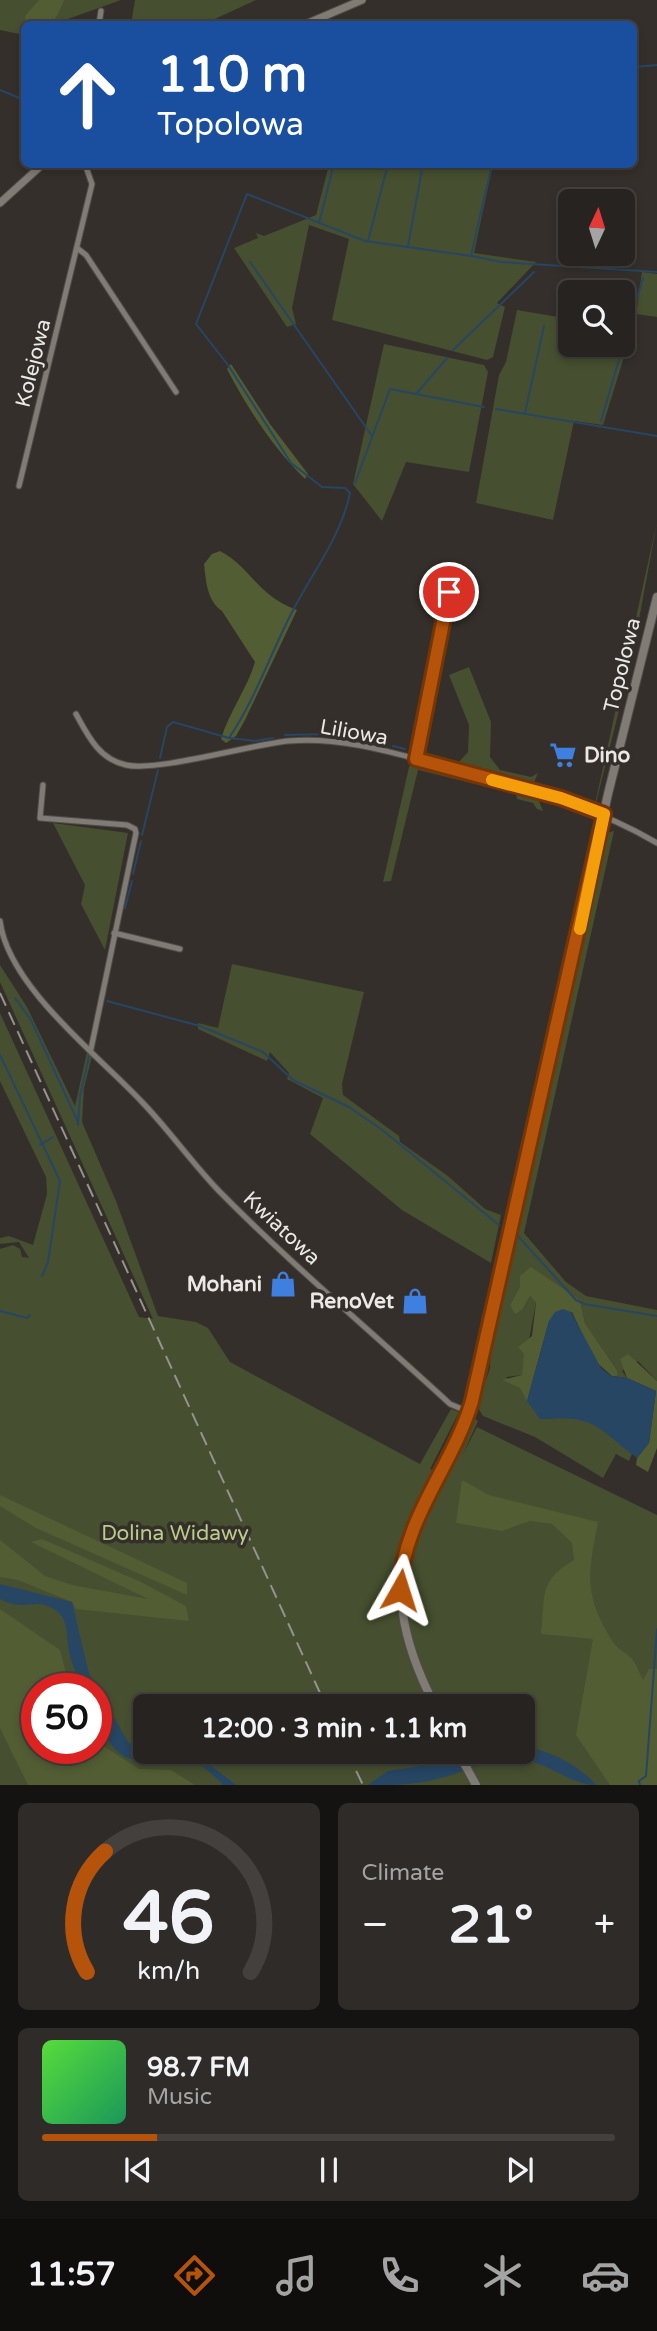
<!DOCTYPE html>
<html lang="en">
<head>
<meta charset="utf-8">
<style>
	body { margin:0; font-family:"Varela Round",sans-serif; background:#2f2b29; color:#f1f3f6; height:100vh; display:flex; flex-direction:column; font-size:26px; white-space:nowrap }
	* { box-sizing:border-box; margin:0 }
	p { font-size:23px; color:#a4a4a5 }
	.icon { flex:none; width:38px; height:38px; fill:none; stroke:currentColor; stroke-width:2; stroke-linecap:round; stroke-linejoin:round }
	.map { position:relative; height:1785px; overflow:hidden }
	.side { display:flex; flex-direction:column; gap:18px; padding:18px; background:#151312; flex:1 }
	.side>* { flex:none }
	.guide { position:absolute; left:21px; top:21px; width:616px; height:147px; border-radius:10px; box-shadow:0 4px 10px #0003,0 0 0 2px #43403e; background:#1a4fa0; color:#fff; overflow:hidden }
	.needle { width:46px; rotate:4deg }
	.buttons { position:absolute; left:558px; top:189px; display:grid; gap:14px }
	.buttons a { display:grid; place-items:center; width:77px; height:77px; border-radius:10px; background:#272320; box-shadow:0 4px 10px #0003,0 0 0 2px #43403e; font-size:35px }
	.speed { position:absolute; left:21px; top:1673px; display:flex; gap:14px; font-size:35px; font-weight:700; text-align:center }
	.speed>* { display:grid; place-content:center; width:91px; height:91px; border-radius:50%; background:#272320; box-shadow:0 4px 10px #0003,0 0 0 2px #43403e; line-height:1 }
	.speed .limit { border:10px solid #d22; background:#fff; color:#111 }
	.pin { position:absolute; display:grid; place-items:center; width:60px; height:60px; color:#fff; margin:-30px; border:4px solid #fff; border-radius:50%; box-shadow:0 2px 7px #0007 }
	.me { position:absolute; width:77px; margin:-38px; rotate:6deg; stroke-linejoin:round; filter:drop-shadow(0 0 5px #0008) }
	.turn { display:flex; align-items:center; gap:24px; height:147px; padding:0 21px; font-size:32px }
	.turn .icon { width:91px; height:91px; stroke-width:2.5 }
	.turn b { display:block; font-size:49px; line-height:60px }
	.big { font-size:52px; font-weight:700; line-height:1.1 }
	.side .widget { flex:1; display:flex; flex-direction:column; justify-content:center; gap:10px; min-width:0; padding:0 24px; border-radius:10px; background:#2f2b29 }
	.side .dial { align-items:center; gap:0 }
	.dial svg { height:182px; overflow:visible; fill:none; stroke:#43403e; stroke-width:7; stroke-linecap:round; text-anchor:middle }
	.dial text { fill:#f1f3f6; stroke:none }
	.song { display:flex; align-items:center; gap:21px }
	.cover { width:84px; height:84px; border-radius:10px; background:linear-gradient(135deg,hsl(110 70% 55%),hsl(150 70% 35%)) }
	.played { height:7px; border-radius:4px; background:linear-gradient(90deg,#b45309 20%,#43403e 20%) }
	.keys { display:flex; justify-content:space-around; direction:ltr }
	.heat { display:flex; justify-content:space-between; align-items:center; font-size:38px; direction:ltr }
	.side .tiles { flex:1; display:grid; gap:18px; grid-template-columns:1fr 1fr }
	.widget:last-child { grid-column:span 2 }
	.trip { position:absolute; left:133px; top:1694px; width:402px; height:70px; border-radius:10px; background:#272320; box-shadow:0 4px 10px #0003,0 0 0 2px #43403e; font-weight:700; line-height:70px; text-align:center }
	.menu { display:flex; height:112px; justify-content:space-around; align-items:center; background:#100e0d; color:#a4a4a5 }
	.menu .icon { width:49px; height:49px }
	.menu .on { color:#b45309 }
	.menu b { font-size:32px; color:#f1f3f6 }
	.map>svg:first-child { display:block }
</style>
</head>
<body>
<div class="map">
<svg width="657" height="1785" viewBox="0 0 657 1785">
	<rect width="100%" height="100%" fill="#342f2a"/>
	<g fill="#464f2f" fill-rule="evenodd">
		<path d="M0,0H121L65,20L64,24H24V35L0,30Z"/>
		<path d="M135,0H256L204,24H131Z"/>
		<path d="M493,164L474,253L536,262L497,303L505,307L493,357L487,360L332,320L349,239L309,225L292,308L296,324L287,327L234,248L258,238L256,233L264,236L316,215L329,165Z"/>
		<path d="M642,272L657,274V317L636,314Z"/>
		<path d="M517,310L570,319V345H623V329L632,331L603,425L574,421L553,520L476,503L499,375L506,362Z"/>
		<path d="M384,344L484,365L488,372L469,472L406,462L382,521L353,484Z"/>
		<path d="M657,522L633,652L628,674L596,803L595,804Z"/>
		<path d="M469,667L491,722L490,757L500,770L531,777L538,773L532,787L460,768L458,763L468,752L469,725L449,675Z"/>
		<path d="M413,763L530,794L539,801L543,811L537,809L533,803L517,799L516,794L418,770L391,881L383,882L409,767Z"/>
		<path d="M596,818L577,921L563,980L559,979Z"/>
		<path d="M53,823L128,833L105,950L81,904L85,885Z"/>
		<path d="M614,831L524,1233L566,1282L586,1296L657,1310V1381L638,1361L622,1371L627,1378L612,1376L617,1370L585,1323L580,1300L557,1287L520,1286L510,1305L523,1309L530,1296L536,1303L522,1375L506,1377L521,1388L540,1419L572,1417L600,1426L632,1454L629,1461L616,1454L603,1478L535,1437L483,1416L477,1406L490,1368L491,1339L606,833Z"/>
		<path d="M232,964L364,992L342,1084L343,1095L399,1136L400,1142L448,1176L485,1209L501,1215L491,1263L402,1210L310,1134L323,1098L287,1079L289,1073L270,1052L267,1061L198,1029V1023L218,1028Z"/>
		<path d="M0,965L27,1007L75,1106L87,1052L92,1056L84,1088L82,1122L116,1201L158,1316L196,1322L208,1328L230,1362L420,1464L451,1409L459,1412L430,1469L433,1470L463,1417L444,1476L468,1425L475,1419L478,1421L462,1456L477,1427L657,1515V1785H0V1249L13,1245L20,1249L22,1257L29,1258L19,1242L0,1244V1238L9,1236L33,1245L47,1194L46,1177L0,1081V1013L139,1317L153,1319L0,982ZM37,1689H96V1748H37ZM145,1706H523V1752H145Z"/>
		<path d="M558,984L562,986L509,1217H505Z"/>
	</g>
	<g fill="#525d34">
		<path d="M39,0H64C54,25 53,25 26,24L25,16Z"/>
		<path d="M231,364L270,424L308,474L305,479C273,448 248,409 227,369Z"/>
		<path d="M220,551C251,567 257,596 297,610L245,720L236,736L226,743L221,739C229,712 247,689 255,662L222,611C207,601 206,581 204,564L212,554Z"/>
		<path d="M531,1267L580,1300L585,1323L617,1370V1376H612L595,1361L572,1312L549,1321L527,1401L520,1388L502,1380L522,1375L524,1354L518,1347L532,1336L536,1303L530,1296L523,1309L515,1314L510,1305L520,1286V1276Z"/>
		<path d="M628,1354L657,1381V1448L648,1472L636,1465L637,1458L649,1443L656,1391L627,1378L620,1359Z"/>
		<path d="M462,1480L489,1495L598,1522C588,1574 583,1595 613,1642C618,1649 623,1651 629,1656C636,1661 639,1673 643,1680L649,1669H657V1785H610L576,1735L593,1639L541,1634C546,1596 537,1582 574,1560L572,1543L552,1524L530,1521L502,1531L456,1523Z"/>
		<path d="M0,1495L187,1583V1595L36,1528L0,1506Z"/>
		<path d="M42,1539L141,1582L186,1606L189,1621L76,1609L72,1602L18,1580L0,1577V1540L45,1576L72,1585L148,1599L31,1542Z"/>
		<path d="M0,1609L60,1650L70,1689H37V1748H96V1736L102,1745L139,1769L171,1770L195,1785H28L0,1728Z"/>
	</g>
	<g fill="#264664">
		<path d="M563,1309L571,1312L601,1368L611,1376L627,1378L656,1391L649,1443L637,1458C595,1427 598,1415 540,1419L527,1401L549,1321L555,1312Z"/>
		<path d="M0,1584L72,1602L89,1674L128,1742L145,1752H193L236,1785H223C215,1777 204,1765 193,1762C174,1756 153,1764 134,1760C104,1753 96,1714 96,1689H83C78,1677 72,1665 69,1652C66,1633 70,1615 48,1606C31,1600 23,1611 0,1599Z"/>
		<path d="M523,1746C548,1750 579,1765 596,1785C569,1785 545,1759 515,1759C486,1759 465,1772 437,1779C414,1785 392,1785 368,1785L388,1771L442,1763L471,1752H523Z"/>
	</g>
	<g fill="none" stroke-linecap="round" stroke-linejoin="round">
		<g stroke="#264664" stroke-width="2">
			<path d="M634,67L657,65"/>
			<path d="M0,90L24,100"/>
			<path d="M319,223L334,164"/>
			<path d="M368,241L388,164"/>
			<path d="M408,246L423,164"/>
			<path d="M472,256L501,262L657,272"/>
			<path d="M250,262L372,436"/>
			<path d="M453,350L534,272"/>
			<path d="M417,393L447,358"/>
			<path d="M496,409L657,436"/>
			<path d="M525,413L544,326"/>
			<path d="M601,421L643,278"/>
			<path d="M355,483L390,389L484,407"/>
			<path d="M285,735L331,734"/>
			<path d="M343,736L382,743"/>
			<path d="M230,738L255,741L273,738"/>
			<path d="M393,746L405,749"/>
			<path d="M160,758L167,727L173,722L229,738C254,701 269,658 289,618C309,577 341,538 350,493L345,488L322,487L291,463L228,365L196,324L247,194L365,241L471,256L492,164"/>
			<path d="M142,835L158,770"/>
			<path d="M133,874L141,841"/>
			<path d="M125,908L132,881"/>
			<path d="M15,998L31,1020L78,1122"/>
			<path d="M107,1001L200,1026L263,1052L293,1080L349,1107L381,1129L499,1225"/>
			<path d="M0,1055L60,1181L48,1262L42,1276"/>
			<path d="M78,1125L80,1096L89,1057"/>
			<path d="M40,1145L53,1137"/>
			<path d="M516,1234L576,1300L584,1304L657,1316"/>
			<path d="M0,1311L27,1318L30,1315"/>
			<path d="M640,1785L639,1781L646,1776L657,1629"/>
		</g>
		<g stroke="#514d4a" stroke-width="7">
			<g id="minor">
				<path d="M99,24L101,11"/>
				<path d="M77,248L86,255L176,392"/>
				<path d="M19,486L92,184L85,164"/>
				<path d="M76,714C88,736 99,759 126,765C157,772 249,745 288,741C343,736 401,755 454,769C525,789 593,805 657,843"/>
				<path d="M416,759L453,569"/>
				<path d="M43,785L40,818L127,825L135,829L136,833L91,1049"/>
				<path d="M0,921C8,986 98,1055 142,1102C169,1130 192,1163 219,1191C292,1265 373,1333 450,1404L469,1412"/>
				<path d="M114,933L180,949"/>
			</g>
		</g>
		<g stroke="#514d4a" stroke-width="9">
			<g id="tertiary">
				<path d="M306,24L362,0"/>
				<path d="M0,203L43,164"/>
			</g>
		</g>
		<g stroke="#514d4a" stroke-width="10">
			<g id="secondary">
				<path d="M435,1706C403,1644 387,1583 418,1517C437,1479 460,1443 472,1401L608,794L657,597"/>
				<path d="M458,1752L476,1785"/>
			</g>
		</g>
		<use href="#minor" stroke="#817b75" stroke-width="5"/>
		<use href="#tertiary" stroke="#817b75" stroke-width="7"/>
		<use href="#secondary" stroke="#817b75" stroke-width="8"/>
		<g stroke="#96928e" stroke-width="2" stroke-dasharray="14 7" stroke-linecap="butt">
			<path d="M0,993L326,1706"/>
			<path d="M347,1752L363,1785"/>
		</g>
	</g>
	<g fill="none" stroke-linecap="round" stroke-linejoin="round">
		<g stroke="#753606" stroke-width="18">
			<path id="route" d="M400,1590C402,1520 453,1466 472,1401L604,814L561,798L416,759L449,592"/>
		</g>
		<use href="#route" stroke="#b45309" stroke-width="12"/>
		<path stroke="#f59e0b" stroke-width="12" d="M492,780L561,798L604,814L580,929"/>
	</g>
	<defs>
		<g id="supermarket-bare" transform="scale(2.1)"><path d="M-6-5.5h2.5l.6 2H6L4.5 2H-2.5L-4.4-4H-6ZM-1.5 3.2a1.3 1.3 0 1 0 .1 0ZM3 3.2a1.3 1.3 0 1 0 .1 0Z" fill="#3f7fe0" stroke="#342f2a" stroke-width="2.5" paint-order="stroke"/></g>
		<g id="shop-bare" transform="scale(2.1)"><path d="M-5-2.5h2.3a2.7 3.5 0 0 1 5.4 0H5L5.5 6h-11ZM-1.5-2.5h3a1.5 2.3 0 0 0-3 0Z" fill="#3f7fe0" stroke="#342f2a" stroke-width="2.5" paint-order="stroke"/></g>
	</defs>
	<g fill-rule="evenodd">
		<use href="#supermarket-bare" x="563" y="755"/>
		<use href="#shop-bare" x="283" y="1284"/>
		<use href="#shop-bare" x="415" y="1301"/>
	</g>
	<g text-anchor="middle" stroke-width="7" stroke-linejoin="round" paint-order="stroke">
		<g font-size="21" fill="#ebe8e5" stroke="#342f2a">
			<text transform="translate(33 363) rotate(-76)" y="7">Kolejowa</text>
			<text transform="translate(622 665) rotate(-76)" y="7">Topolowa</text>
			<text transform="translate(354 732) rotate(10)" y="7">Liliowa</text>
			<text transform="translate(282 1228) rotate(43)" y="7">Kwiatowa</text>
		</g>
		<g font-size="21" font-weight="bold" fill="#ebe8e5" stroke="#342f2a" text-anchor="end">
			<text x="584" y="762" text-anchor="start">Dino</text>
			<text x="262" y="1291">Mohani</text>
			<text x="394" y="1308">RenoVet</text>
		</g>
		<g font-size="21" fill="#b9cd88" stroke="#342f2a">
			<text x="175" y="1540">Dolina Widawy</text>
		</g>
	</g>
</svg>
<div class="buttons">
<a><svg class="needle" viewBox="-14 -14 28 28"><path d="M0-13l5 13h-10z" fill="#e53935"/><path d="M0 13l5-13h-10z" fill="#a4a4a5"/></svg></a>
<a><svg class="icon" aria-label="search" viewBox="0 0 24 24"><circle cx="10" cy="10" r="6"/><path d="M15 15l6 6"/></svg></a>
</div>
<div class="speed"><div class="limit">50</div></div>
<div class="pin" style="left:449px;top:592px;background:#d93025"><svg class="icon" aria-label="arrive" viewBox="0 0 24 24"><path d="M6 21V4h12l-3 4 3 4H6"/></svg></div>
<svg class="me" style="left:400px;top:1590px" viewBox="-20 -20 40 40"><path d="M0-17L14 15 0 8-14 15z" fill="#b45309" stroke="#fff" stroke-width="4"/></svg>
<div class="trip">12:00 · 3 min · 1.1 km</div>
<div class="guide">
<div class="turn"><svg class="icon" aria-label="ahead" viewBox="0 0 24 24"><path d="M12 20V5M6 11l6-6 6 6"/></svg><div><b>110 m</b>Topolowa</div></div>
</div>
</div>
<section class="side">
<div class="tiles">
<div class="widget dial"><svg viewBox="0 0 100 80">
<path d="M14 69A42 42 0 1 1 86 69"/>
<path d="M14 69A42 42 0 0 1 22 16" stroke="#b45309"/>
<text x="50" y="56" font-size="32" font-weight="700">46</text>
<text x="50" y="72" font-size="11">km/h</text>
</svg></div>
<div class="widget"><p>Climate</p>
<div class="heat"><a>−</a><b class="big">21°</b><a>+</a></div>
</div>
<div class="widget">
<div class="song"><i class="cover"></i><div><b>98.7 FM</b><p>Music</p></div></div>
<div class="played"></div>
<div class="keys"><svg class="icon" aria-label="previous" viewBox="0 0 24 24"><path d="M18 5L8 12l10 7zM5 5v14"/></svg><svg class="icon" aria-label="pause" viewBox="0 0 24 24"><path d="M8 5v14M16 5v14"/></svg><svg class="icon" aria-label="next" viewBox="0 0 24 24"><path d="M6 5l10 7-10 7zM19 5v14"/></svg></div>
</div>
</div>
</section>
<nav class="menu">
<b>11:57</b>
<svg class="icon on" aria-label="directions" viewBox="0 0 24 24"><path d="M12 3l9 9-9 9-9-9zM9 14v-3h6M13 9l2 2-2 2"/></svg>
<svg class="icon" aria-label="music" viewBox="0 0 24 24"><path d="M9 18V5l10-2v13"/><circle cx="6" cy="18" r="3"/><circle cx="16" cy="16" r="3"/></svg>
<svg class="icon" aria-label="phone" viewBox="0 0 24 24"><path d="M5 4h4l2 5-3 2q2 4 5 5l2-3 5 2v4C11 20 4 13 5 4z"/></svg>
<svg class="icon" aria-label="climate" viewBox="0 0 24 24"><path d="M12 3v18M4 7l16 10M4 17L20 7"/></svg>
<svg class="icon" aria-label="car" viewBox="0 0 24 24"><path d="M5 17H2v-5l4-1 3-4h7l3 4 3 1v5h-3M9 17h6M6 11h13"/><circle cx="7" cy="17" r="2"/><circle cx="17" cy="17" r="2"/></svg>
</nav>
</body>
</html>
